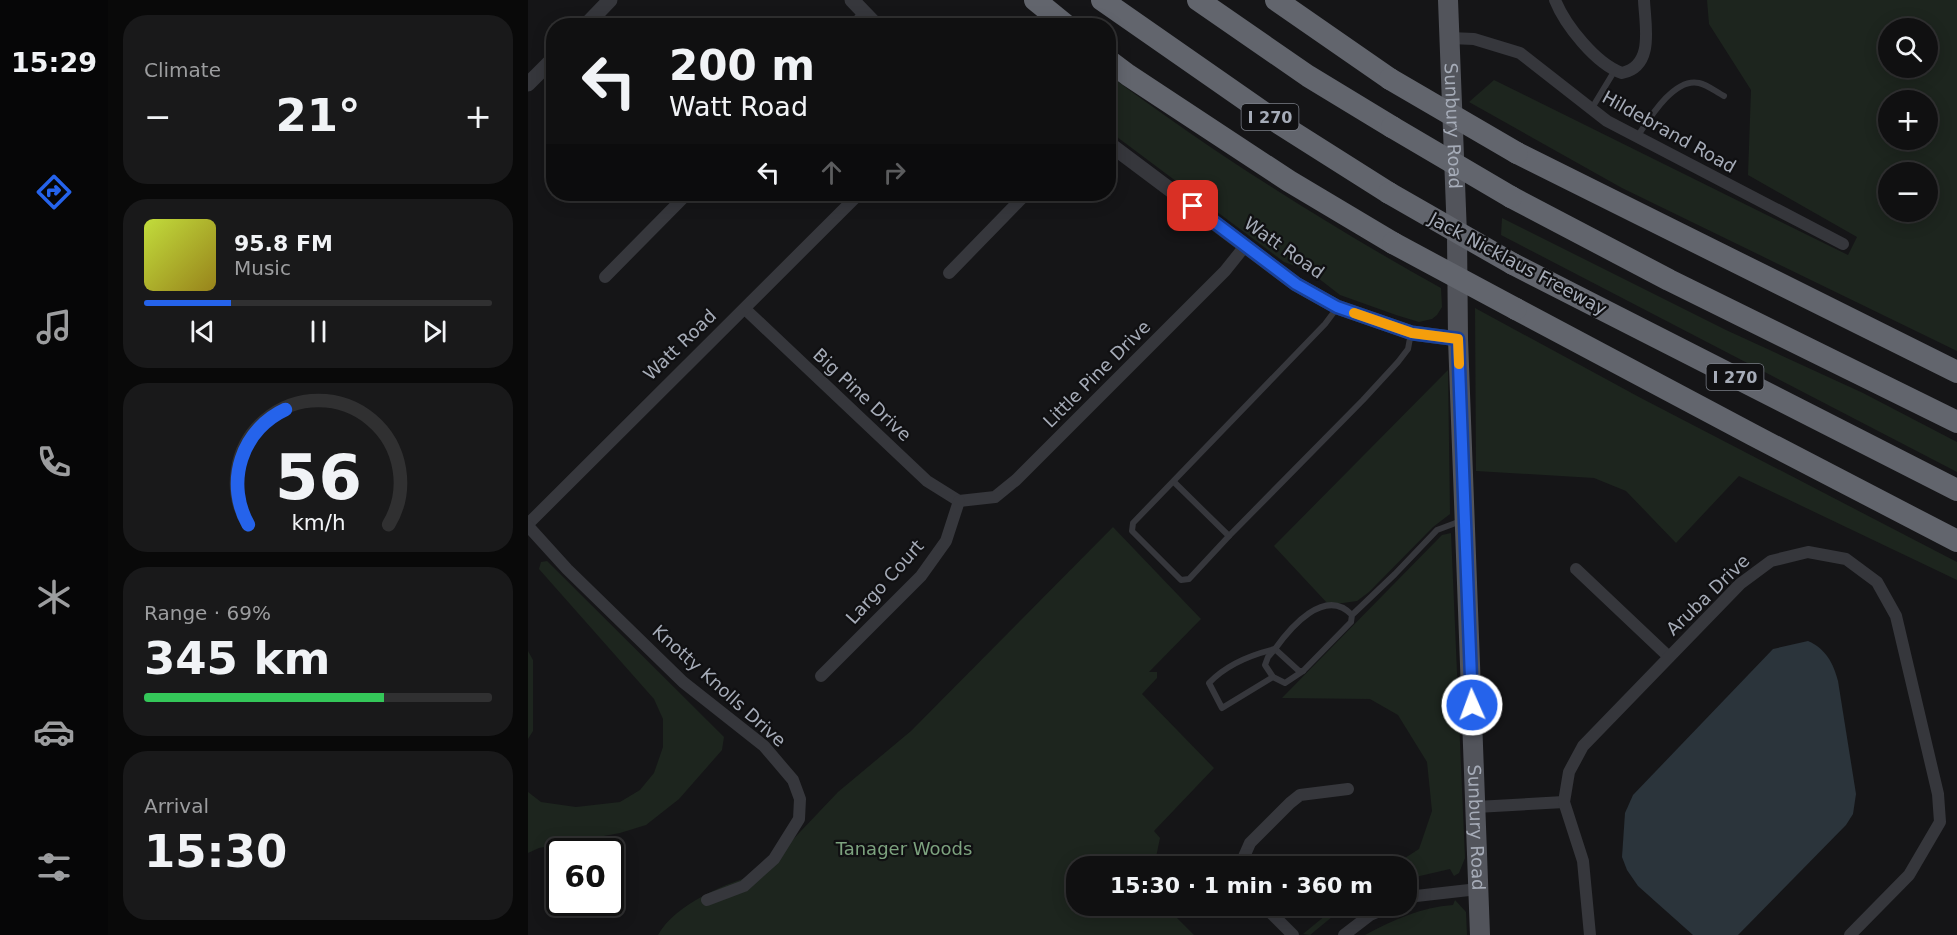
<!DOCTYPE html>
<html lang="en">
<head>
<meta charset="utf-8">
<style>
	body { margin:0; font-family:"DejaVu Sans",sans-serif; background:#19191a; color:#f1f3f6; height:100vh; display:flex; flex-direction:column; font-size:22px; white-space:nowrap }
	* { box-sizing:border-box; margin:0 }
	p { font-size:20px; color:#9c9d9f }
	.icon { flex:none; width:33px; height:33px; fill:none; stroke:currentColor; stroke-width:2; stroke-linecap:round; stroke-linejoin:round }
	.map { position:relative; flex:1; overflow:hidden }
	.panel { display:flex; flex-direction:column; gap:15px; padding:15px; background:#090909; width:420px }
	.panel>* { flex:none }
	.top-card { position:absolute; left:18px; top:18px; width:570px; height:183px; border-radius:24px; box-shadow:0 3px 15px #0003,0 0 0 2px #303031; background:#101011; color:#f1f3f6; overflow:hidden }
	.buttons { position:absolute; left:1350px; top:18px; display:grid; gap:12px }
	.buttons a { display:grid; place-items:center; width:60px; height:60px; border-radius:50%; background:#101011; box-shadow:0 3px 15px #0003,0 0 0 2px #303031; font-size:30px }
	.speed { position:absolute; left:18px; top:838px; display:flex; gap:12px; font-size:30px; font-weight:700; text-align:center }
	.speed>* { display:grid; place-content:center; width:78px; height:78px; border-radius:50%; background:#101011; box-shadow:0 3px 15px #0003,0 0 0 2px #303031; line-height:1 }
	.speed .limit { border:3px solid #111; border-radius:9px; background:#fff; color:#111 }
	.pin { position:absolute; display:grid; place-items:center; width:51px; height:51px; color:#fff; margin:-26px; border-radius:12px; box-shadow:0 3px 9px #0006 }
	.me { position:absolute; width:66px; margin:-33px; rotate:358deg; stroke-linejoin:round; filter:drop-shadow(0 0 4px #0008) }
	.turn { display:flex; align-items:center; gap:21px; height:126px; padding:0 24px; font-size:27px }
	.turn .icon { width:78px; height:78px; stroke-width:2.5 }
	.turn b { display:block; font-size:42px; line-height:51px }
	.lanes { display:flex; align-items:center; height:57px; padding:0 24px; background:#0003; justify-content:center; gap:30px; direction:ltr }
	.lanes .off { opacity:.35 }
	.big { font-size:45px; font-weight:700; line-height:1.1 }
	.panel .card { flex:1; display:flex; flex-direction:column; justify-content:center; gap:9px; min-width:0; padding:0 21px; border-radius:24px; background:#19191a }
	.panel .dial { align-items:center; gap:0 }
	.dial svg { height:156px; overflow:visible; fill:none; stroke:#303031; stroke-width:7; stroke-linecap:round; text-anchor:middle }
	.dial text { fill:#f1f3f6; stroke:none }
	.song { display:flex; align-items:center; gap:18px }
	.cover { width:72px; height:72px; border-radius:9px; background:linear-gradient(135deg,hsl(70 70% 55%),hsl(50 70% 35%)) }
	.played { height:6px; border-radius:3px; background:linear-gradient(90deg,#2563eb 25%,#303031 25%) }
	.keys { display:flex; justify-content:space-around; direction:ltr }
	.heat { display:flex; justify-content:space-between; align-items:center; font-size:33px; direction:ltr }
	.charge { height:9px; border-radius:4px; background:linear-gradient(90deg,#34c759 69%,#303031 0) }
	.trip { position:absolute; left:538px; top:856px; width:351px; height:60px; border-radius:24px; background:#101011; box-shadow:0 3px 15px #0003,0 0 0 2px #303031; font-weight:700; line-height:60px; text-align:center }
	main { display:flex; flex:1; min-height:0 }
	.tab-bar { display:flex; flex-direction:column; width:108px; justify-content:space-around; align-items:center; background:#060607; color:#9c9d9f }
	.tab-bar .icon { width:42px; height:42px }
	.tab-bar .active { color:#2563eb }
	.tab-bar b { font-size:27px; color:#f1f3f6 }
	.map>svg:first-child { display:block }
</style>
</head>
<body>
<main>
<nav class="tab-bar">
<b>15:29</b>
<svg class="icon active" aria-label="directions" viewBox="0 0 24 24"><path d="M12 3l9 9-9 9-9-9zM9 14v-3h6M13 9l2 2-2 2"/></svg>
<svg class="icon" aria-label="music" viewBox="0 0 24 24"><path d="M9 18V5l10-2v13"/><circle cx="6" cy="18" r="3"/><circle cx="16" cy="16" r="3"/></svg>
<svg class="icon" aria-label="phone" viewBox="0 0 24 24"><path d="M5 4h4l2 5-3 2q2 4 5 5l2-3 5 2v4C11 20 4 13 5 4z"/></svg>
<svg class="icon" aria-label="climate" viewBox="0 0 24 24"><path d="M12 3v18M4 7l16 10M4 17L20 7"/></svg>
<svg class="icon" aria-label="car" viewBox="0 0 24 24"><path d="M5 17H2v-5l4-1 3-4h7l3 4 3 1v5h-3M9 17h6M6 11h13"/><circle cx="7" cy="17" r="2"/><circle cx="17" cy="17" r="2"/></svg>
<svg class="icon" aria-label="filters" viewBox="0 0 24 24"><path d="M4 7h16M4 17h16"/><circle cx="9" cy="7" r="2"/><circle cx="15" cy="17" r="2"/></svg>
</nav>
<section class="panel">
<div class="card"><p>Climate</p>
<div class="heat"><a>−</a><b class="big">21°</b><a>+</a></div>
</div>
<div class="card">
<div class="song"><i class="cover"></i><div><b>95.8 FM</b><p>Music</p></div></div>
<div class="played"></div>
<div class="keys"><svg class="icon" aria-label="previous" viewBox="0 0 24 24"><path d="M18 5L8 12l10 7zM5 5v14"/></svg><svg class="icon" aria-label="pause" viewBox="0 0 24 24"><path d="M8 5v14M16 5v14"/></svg><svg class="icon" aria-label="next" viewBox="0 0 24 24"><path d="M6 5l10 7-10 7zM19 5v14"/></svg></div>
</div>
<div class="card dial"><svg viewBox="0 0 100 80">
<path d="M14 69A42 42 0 1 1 86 69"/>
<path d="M14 69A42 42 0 0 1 33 10" stroke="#2563eb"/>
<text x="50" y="56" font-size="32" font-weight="700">56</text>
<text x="50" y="72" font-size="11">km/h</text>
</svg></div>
<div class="card"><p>Range · 69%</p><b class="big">345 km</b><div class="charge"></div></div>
<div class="card"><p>Arrival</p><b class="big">15:30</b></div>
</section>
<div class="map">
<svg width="1429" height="935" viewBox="0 0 1429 935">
	<rect width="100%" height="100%" fill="#151517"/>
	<g fill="#1d251e" fill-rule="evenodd">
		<path d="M1179,0H1429V351L1094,188L941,102L966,80L1320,255L1329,237L1220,175L1223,90L1181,24ZM1360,28H1400V68H1360ZM1360,100H1400V140H1360ZM1360,172H1400V212H1360Z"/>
		<path d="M581,75C687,154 798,224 913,288L914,307L909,315L904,319L891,322L868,315L812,295L781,271L756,262L581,131Z"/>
		<path d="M974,218L1198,330L1335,393L1429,442V472L973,235Z"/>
		<path d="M947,308L1111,397L1429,562V580L1211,476L1148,543L1098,491L1066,478L948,471Z"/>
		<path d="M920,370L922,514L905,527L841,592L829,601L801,605L746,546Z"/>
		<path d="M585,527L673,619L621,672H629V678L614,694L686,768L626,831L632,838L626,867H549V906H637L666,935H130C148,903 199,883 233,873L310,792L383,731Z"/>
		<path d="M923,533L937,858L931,873L926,876L922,869L879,879V867H863L891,849L904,811L899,762L870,715L842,699L754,698L914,535Z"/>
		<path d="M19,561L196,737L194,750L151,799L118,825L92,833L11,848L0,853V792L13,802L48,807L92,802L112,790L126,773L135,747V719L126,699L11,569L13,562Z"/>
		<path d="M0,651L5,660V731L0,739Z"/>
		<path d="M927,900L938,912L939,935H837C865,920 893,907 925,905Z"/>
		<path d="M809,906H820L810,912L782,935L775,934Z"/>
	</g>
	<path fill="#2b343b" d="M1280,641C1298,649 1305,663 1310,681L1328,794L1325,814L1318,825L1210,935H1165L1110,886L1099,870L1094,857L1097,813L1105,795L1245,649Z"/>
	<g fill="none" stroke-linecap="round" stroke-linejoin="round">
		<g stroke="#36373c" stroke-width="6">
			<path d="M1064,108L1087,70"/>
			<path d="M1109,137C1121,119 1146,77 1171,83C1180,85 1188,92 1196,96"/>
			<path d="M646,482L701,536L835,400L870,362L880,349L883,333"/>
			<path d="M701,536L661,579L653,580L604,531L605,523L797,324L809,308"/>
			<path d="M824,615L823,622L775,671H771L747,649C762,628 797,586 824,615L867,574L909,530L933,521"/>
			<path d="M746,650L740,657L737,665L745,677L757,683L775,671"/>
			<path d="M745,677L694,708L681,683C699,664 722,655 747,649"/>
		</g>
		<g stroke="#36373c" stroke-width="12">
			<path d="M1027,0C1037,25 1068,64 1094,73C1127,66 1117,25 1116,0"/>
			<path d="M325,26L337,13"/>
			<path d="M922,38L946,39L992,53L1079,121L1315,244"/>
			<path d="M421,273L498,194"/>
			<path d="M77,277L159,194"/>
			<path d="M217,309L399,481L431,501"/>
			<path d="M431,501L467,497L488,480L697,271L717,246"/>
			<path d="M0,524L331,194"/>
			<path d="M0,526L39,569L155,682L236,746L265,780L272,799L271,819L246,859L216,886L179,900"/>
			<path d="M1048,569L1141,657"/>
			<path d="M293,676L393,576L418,541L431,501"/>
			<path d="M948,807L1036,802"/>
			<path d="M715,867V859L722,843L762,803L772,795L820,789"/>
			<path d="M879,899L888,896L950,889"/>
			<path d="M736,906L765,935"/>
			<path d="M816,935L842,915L863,906"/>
			<path d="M1062,935L1055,861L1036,802L1041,772L1055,746L1212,584L1243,561L1280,552L1318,559L1349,582L1368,616L1410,794L1412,822L1381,875L1322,935"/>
		</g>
		<g stroke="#36373c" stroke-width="15">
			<path d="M324,0L349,26"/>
			<path d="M57,26L82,0"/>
			<path d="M0,84L26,58"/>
			<path d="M580,143L768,284L809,307L884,333L930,339"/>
		</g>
		<path stroke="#52545b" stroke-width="20" id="s1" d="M920,0L929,235L930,339L952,935"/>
		<g stroke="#62656d" stroke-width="22">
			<path d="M507,0L539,26"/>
			<path d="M574,0L752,124L861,193"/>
			<path d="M670,0L780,76L864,127"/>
			<path d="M748,0L862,79"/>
			<path d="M580,60L600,75L761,181L865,243"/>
			<path d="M989,153L1429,372"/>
			<path d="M983,197L1141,280L1429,422"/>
			<path d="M985,264L1429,490"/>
			<path d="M988,309L1225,435L1429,541"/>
		</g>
		<g stroke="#62656d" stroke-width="22">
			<path d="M862,79L989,153"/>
			<path d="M864,127L983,197"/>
			<path d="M861,193L985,264"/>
			<path d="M865,243L988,309"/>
		</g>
	</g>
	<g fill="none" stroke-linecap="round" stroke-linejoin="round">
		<g stroke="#184099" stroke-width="15">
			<path id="route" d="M665,206L768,284L809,307L884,333L930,339L944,705"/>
		</g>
		<use href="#route" stroke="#2563eb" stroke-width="10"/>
		<path stroke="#f59e0b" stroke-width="10" d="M826,313L884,333L930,339L931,364"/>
	</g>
	<g text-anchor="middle" stroke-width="4.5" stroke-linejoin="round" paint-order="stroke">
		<g fill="#101012" stroke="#797d86" stroke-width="1.5">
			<rect x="713.5" y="104" width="57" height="26" rx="4.5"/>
			<rect x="1178.5" y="364" width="57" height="26" rx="4.5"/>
		</g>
		<g font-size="16" font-weight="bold" fill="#a6acb8">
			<text x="742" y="123">I 270</text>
			<text x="1207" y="383">I 270</text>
		</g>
		<g font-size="18" fill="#a6acb8" stroke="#101012">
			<text dy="6" stroke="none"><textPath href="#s1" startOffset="126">Sunbury Road</textPath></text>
			<text transform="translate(1141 132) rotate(29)" y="6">Hildebrand Road</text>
			<text transform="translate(756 248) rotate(35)" y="6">Watt Road</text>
			<text transform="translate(990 264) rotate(28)" y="6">Jack Nicklaus Freeway</text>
			<text transform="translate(152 345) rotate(-44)" y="6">Watt Road</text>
			<text transform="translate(569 374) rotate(-45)" y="6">Little Pine Drive</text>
			<text transform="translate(334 395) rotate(43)" y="6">Big Pine Drive</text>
			<text transform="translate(357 582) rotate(-48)" y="6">Largo Court</text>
			<text transform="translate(1180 595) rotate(-44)" y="6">Aruba Drive</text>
			<text transform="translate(191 686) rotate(42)" y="6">Knotty Knolls Drive</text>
			<text dy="6" stroke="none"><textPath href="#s1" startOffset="828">Sunbury Road</textPath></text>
		</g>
		<g font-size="18" fill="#7da37f" stroke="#101012">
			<text x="376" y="855">Tanager Woods</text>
		</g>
	</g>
</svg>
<div class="buttons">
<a><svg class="icon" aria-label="search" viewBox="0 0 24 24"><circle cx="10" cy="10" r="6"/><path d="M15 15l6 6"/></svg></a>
<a>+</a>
<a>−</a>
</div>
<div class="speed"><div class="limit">60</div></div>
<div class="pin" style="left:665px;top:206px;background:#d93025"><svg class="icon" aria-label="arrive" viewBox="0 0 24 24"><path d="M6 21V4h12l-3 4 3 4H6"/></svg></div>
<svg class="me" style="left:944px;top:705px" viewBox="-20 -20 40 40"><circle r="17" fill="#2563eb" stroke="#fff" stroke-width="3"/><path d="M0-11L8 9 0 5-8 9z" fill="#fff"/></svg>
<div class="trip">15:30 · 1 min · 360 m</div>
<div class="top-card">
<div class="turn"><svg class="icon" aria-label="left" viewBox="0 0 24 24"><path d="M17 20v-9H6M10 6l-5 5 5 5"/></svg><div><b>200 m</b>Watt Road</div></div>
<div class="lanes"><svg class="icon" aria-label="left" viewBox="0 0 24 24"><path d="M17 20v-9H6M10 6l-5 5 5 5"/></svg><svg class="icon off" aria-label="ahead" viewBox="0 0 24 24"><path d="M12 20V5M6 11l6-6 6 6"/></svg><svg class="icon off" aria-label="right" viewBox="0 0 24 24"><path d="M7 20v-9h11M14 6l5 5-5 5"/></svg></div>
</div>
</div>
</main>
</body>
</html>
